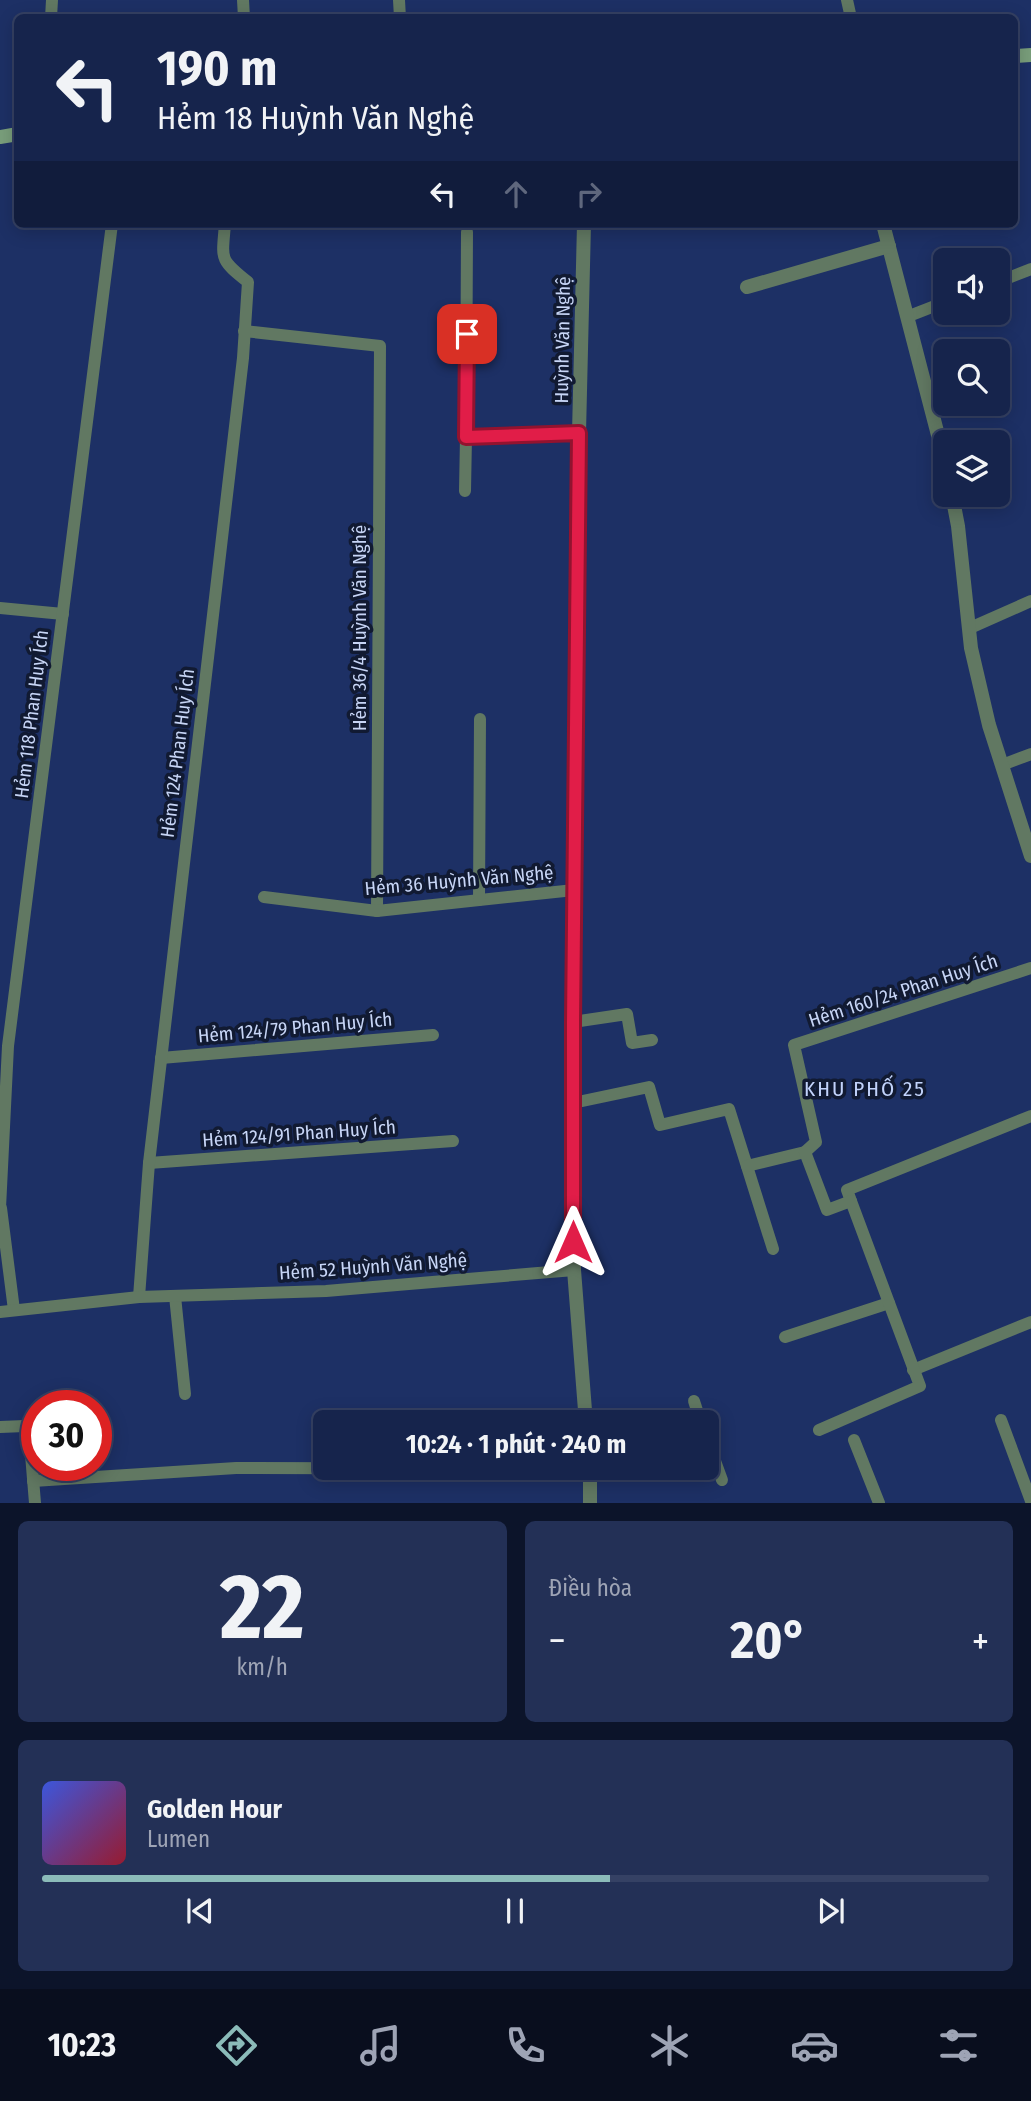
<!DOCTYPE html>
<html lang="vi">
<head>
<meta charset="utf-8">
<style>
	body { margin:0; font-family:"Fira Sans Condensed",sans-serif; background:#233056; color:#f1f3f6; height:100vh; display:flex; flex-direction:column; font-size:26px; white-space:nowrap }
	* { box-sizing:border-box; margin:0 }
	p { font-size:23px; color:#9ea4b5 }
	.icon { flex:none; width:38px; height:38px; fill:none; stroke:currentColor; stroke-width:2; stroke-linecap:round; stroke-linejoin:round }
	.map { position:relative; height:1503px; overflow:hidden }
	.panel { display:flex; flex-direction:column; gap:18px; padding:18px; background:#0c142a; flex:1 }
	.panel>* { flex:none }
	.top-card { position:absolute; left:14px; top:14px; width:1004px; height:214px; border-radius:10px; box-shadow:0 4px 18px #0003,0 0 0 2px #354164; background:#16244c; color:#f1f3f6; overflow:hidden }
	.fabs { position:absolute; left:933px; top:248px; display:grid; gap:14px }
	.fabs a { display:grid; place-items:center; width:77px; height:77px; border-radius:10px; background:#16244c; box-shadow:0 4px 18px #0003,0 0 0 2px #354164; font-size:35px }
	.speed { position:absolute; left:21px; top:1390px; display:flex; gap:14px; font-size:35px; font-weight:700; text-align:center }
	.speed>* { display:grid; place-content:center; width:91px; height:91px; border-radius:50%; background:#16244c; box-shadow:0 4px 18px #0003,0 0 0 2px #354164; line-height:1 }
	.speed .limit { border:10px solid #d22; background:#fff; color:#111 }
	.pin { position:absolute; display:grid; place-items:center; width:60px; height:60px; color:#fff; margin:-30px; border-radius:14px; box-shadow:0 4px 10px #0006 }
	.me { position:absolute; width:77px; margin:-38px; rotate:0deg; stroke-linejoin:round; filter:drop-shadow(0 0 5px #0008) }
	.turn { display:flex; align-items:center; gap:24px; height:147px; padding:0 28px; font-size:32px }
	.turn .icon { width:91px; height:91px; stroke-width:2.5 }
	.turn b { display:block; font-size:49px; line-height:60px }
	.lanes { display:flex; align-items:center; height:66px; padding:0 28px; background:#0003; justify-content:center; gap:35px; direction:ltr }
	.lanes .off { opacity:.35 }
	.big { font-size:52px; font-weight:700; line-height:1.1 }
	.panel .widget { flex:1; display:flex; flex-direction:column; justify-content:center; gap:10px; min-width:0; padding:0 24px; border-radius:10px; background:#233056 }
	.panel .dial { align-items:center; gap:0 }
	.dial b { font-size:91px; line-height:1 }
	.song { display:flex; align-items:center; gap:21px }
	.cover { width:84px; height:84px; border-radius:10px; background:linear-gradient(135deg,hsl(230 70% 55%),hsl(350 70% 35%)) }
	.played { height:7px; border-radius:4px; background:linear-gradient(90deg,#8bbbb9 60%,#354164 60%) }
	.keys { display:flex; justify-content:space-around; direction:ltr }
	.heat { display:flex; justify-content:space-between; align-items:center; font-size:38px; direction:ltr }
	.panel .tiles { flex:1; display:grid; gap:18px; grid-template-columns:1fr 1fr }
	.widget:last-child { grid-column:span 2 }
	.trip { position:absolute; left:313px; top:1410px; width:406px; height:70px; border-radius:10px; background:#16244c; box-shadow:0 4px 18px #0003,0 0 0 2px #354164; font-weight:700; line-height:70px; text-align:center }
	.tabs { display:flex; height:112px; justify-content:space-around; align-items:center; background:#090e1e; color:#9ea4b5 }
	.tabs .icon { width:49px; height:49px }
	.tabs .selected { color:#8bbbb9 }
	.tabs b { font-size:32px; color:#f1f3f6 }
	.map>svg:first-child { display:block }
</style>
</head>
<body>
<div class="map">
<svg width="1031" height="1503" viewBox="0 0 1031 1503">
	<rect width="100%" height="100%" fill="#1d3065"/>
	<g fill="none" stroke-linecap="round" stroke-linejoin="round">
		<g stroke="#617862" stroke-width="12">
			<path d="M243,0L244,18"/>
			<path d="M399,0L400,18"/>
			<path d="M847,0L851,18"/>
			<path d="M51,18L52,0"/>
			<path d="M998,282L1031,269"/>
			<path d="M909,316L945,302"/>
			<path d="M244,331L380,346L377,911"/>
			<path d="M466,437L467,232"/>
			<path d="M465,491L466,437L579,433"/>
			<path d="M0,608L63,614"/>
			<path d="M970,628L1031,601"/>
			<path d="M1002,765L1031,754"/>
			<path d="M264,897L377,911L574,890"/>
			<path d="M479,900L480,719"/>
			<path d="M573,1022L627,1014L632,1043L652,1040"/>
			<path d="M161,1058L433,1035"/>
			<path d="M573,1103L649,1087L660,1125L729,1109L773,1249"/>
			<path d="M149,1163L453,1141"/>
			<path d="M747,1166L805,1152"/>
			<path d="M851,1201L847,1190L1031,1116"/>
			<path d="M0,1208L8,1046L112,224"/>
			<path d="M1,1208L14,1310"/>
			<path d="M175,1296L185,1394"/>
			<path d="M139,1297L149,1163L243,358L248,282C219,259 222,260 225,224"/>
			<path d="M0,1312L139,1297L326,1291L574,1270"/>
			<path d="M785,1337L889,1303"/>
			<path d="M913,1370L1031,1322"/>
			<path d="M694,1401L701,1423"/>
			<path d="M1001,1420L1031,1501"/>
			<path d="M0,1427L25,1426L29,1430L35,1503"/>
			<path d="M819,1430L920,1386L851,1201L827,1210L805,1152L816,1142L794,1045L1031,968"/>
			<path d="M707,1439L722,1480"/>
			<path d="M854,1440L879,1503"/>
			<path d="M33,1481L236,1468L590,1469"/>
		</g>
		<g stroke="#617862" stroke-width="14">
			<path d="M584,224L579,433L573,1022L574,1270L586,1423"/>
			<path d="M883,224L945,462"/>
			<path d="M747,287L889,246"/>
			<path d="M952,495L958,526L971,648L989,725L1031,856"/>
			<path d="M590,1468V1503"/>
		</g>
		<g stroke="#799e7b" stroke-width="14">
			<path d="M1015,56L1031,55"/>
			<path d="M0,137L18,134"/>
		</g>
	</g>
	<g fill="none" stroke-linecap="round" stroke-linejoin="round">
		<g stroke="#92132f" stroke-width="18">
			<path id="route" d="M467,334L466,437L579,433L573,1022V1242"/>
		</g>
		<use href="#route" stroke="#e11d48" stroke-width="12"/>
	</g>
	<g text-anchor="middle" stroke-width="7" stroke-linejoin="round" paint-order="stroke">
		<g font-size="19" fill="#c7d5f6" stroke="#111a32">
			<text transform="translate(562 340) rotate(-89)" y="7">Huỳnh Văn Nghệ</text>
			<text transform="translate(359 628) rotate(-90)" y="7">Hẻm 36/4 Huỳnh Văn Nghệ</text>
			<text transform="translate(31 714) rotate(-83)" y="7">Hẻm 118 Phan Huy Ích</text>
			<text transform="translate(177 753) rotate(-83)" y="7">Hẻm 124 Phan Huy Ích</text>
			<text transform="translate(459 880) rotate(-5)" y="7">Hẻm 36 Huỳnh Văn Nghệ</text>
			<text transform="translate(903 990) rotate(-18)" y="7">Hẻm 160/24 Phan Huy Ích</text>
			<text transform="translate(295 1027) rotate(-5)" y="7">Hẻm 124/79 Phan Huy Ích</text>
			<text transform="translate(299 1133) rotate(-4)" y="7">Hẻm 124/91 Phan Huy Ích</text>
			<text transform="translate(373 1266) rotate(-4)" y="7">Hẻm 52 Huỳnh Văn Nghệ</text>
		</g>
		<g font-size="21" letter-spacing="2" fill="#c2d3fb" stroke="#111a32">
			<text x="865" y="1096">KHU PHỐ 25</text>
		</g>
	</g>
</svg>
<div class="fabs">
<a><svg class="icon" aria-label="sound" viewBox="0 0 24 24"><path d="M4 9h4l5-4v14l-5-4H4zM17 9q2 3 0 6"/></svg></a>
<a><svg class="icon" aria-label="search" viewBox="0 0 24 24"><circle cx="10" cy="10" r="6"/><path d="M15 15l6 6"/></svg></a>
<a><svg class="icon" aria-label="layers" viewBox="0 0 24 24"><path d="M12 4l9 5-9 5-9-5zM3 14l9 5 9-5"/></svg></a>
</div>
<div class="speed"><div class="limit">30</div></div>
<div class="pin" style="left:467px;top:334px;background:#d93025"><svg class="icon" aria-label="arrive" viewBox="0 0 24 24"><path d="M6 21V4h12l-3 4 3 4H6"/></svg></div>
<svg class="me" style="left:573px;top:1242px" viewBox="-20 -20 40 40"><path d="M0-17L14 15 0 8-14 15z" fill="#e11d48" stroke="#fff" stroke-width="4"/></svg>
<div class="trip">10:24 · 1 phút · 240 m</div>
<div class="top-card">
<div class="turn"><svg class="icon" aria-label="left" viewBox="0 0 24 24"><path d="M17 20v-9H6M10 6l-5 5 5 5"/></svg><div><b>190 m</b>Hẻm 18 Huỳnh Văn Nghệ</div></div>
<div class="lanes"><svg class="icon" aria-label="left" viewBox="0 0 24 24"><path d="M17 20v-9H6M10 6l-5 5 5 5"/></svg><svg class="icon off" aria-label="ahead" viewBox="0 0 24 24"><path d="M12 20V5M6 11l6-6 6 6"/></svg><svg class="icon off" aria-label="right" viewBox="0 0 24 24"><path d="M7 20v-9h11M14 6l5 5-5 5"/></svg></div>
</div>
</div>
<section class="panel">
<div class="tiles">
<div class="widget dial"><b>22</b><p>km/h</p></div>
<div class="widget"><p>Điều hòa</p>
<div class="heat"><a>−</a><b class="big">20°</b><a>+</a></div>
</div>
<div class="widget">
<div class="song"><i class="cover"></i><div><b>Golden Hour</b><p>Lumen</p></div></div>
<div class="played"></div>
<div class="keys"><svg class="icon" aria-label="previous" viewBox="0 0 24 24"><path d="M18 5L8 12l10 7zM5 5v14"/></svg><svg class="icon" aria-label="pause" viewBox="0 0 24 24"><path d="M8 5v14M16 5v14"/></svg><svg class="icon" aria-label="next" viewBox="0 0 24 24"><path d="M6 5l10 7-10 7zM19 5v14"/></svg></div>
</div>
</div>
</section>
<nav class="tabs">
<b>10:23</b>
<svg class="icon selected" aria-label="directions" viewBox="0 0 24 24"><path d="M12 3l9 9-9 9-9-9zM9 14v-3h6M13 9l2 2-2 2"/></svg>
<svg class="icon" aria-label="music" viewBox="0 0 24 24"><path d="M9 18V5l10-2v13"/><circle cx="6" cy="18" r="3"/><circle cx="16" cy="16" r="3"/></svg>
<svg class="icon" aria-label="phone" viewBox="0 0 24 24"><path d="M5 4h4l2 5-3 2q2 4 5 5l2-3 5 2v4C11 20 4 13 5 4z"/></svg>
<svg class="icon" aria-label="climate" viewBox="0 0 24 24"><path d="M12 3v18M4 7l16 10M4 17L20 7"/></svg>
<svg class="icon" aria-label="car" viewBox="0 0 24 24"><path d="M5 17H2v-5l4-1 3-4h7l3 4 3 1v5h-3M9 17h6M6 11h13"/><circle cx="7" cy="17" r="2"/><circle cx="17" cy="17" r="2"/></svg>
<svg class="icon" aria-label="filters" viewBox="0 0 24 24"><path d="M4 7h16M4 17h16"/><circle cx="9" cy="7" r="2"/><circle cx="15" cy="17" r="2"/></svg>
</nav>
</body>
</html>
